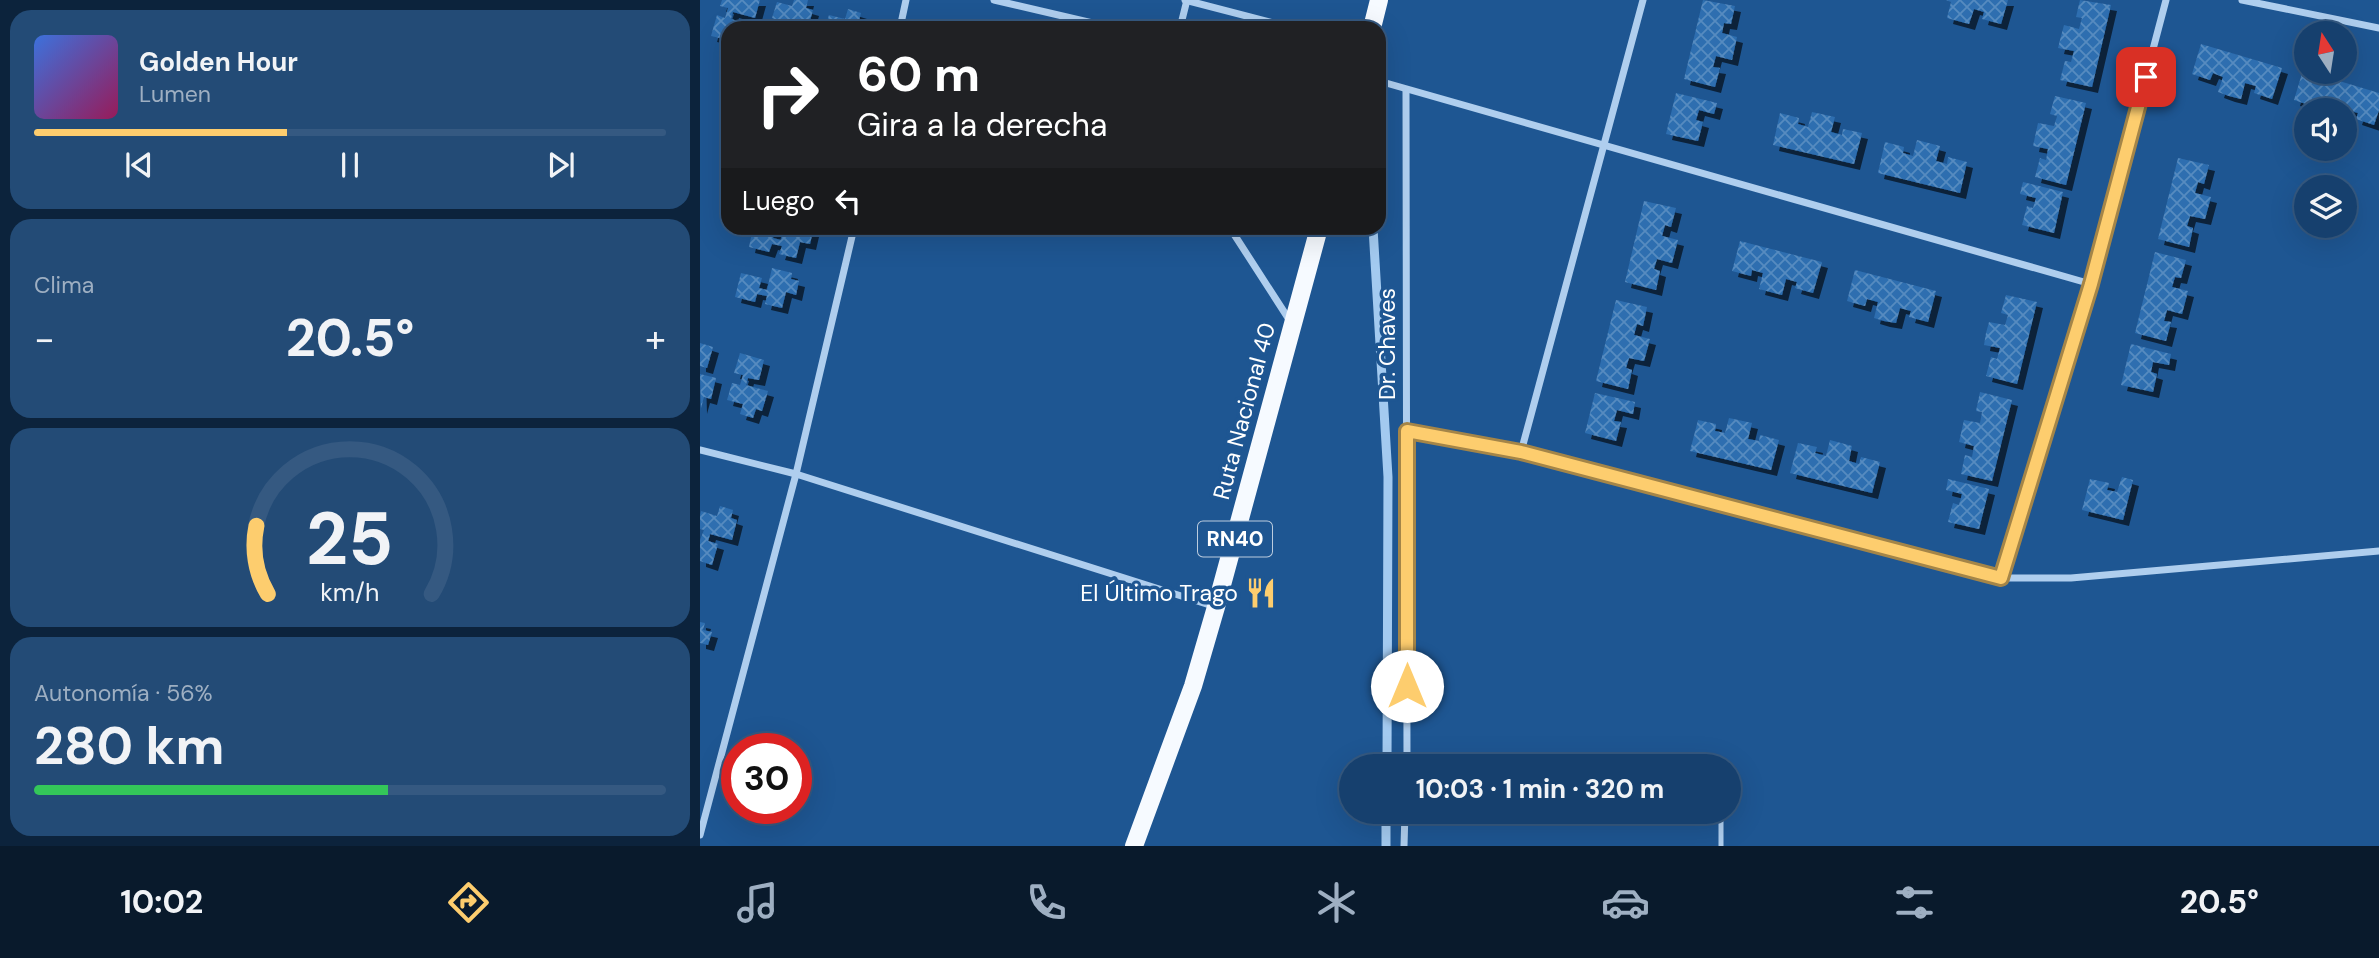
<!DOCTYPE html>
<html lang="es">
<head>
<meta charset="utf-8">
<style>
	body { margin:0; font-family:"DM Sans",sans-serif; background:#234b76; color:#f1f3f6; height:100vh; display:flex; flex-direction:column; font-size:26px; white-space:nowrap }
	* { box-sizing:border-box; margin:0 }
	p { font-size:23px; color:#9eafc2 }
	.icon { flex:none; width:38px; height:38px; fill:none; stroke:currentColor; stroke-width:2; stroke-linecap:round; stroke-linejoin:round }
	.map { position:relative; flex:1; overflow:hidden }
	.sheet { display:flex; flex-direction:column; gap:10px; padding:10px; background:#0c233c; width:700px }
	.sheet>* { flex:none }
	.banner { position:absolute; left:21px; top:21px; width:665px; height:214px; border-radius:21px; box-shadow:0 7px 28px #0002,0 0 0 2px #355981; background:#202124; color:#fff; overflow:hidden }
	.needle { width:46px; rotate:348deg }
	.controls { position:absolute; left:1594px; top:21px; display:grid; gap:14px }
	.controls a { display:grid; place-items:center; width:63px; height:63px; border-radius:50%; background:#16406e; box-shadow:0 7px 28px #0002,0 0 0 2px #355981; font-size:35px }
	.speed { position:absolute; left:21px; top:733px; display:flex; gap:14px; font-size:35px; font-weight:700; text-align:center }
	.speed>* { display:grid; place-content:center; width:91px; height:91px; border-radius:50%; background:#16406e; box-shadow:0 7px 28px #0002,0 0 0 2px #355981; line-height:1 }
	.speed .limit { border:10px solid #d22; background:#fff; color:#111 }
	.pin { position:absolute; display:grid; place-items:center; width:60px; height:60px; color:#fff; margin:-30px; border-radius:14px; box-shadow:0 4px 10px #0006 }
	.me { position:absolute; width:77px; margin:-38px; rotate:0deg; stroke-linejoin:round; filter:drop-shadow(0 0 5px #0008) }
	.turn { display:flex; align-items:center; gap:24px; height:147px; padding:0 21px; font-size:32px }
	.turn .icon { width:91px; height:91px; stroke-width:2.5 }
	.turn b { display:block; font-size:49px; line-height:60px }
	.then { display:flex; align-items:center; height:66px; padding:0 21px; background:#0003; gap:14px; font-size:26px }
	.big { font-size:52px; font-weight:700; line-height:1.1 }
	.sheet .tile { flex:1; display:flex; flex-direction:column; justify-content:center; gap:10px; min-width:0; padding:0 24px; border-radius:21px; background:#234b76 }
	.sheet .dial { align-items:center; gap:0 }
	.dial svg { height:182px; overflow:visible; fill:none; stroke:#355981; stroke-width:7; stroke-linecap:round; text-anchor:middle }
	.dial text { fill:#f1f3f6; stroke:none }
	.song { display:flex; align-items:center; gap:21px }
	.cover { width:84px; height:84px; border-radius:10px; background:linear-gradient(135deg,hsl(220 70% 55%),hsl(330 70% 35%)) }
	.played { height:7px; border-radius:4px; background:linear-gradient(90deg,#fdcd6e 40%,#355981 40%) }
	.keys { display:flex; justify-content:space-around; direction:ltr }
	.heat { display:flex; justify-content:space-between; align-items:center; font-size:38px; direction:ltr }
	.charge { height:10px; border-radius:5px; background:linear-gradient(90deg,#34c759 56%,#355981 0) }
	.trip { position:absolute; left:639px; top:754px; width:402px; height:70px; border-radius:35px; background:#16406e; box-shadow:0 7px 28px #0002,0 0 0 2px #355981; font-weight:700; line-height:70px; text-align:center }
	.dock { display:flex; height:112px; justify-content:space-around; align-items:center; background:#091a2c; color:#9eafc2 }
	.dock .icon { width:49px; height:49px }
	.dock .on { color:#fdcd6e }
	.dock b { font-size:32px; color:#f1f3f6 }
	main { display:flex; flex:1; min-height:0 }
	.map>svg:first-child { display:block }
</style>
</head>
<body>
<main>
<section class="sheet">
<div class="tile">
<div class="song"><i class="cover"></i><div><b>Golden Hour</b><p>Lumen</p></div></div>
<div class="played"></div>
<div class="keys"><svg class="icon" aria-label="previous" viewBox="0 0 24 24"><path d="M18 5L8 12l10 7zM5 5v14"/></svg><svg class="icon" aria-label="pause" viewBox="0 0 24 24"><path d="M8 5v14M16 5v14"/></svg><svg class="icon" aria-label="next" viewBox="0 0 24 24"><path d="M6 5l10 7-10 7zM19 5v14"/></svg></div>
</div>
<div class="tile"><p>Clima</p>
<div class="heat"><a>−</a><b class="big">20.5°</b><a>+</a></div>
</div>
<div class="tile dial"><svg viewBox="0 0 100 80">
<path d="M14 69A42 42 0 1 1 86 69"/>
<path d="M14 69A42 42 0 0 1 9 39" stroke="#fdcd6e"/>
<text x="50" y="56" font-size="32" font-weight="700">25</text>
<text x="50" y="72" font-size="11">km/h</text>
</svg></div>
<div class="tile"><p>Autonomía · 56%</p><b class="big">280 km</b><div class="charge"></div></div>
</section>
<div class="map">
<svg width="1679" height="846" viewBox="0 0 1679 846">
	<defs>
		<pattern id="building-cross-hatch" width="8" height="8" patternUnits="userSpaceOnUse" patternTransform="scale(1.75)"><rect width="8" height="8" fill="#2d6eb0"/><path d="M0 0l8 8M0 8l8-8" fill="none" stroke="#578bc0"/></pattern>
		<filter id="shadow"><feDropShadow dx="6" dy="6" stdDeviation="0" flood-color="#0009"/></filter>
	</defs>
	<rect width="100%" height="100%" fill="#1e5692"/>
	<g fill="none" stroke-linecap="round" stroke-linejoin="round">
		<g stroke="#a3caf0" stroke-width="9">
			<path d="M673,228L688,477L687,766"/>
			<path d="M686,846V812"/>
		</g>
	</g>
	<g fill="url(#building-cross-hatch)" filter="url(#shadow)">
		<path d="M22,0H60L55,18L33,12L31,19L41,22L40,28H28V40L11,36L17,15L25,18L28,8L20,6Z"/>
		<path d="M94,0H108L106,8L113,10L108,28L85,25L84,28H78L80,21L72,18L77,2L92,6Z"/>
		<path d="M1003,0L1035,6L1031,24L1024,23L1022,33L1037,37L1032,60L1016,56L1013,67L1020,68L1015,87L984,79Z"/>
		<path d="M1246,0H1308L1301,24L1282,19L1284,12L1274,9L1269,24L1247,18L1251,2Z"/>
		<path d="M1380,0L1411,5L1392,87L1360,80L1365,61L1371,62L1374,51L1358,48L1361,36L1364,25L1379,29L1382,18L1376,17Z"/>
		<path d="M148,9L161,13L159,21L165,23L164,28H125L129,15L145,19Z"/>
		<path d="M1501,44L1582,68L1572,99L1554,93L1556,86L1545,83L1541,99L1529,96L1518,92L1523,77L1513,73L1510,80L1492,74Z"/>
		<path d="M1603,70L1679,93V110L1674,125L1656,119L1658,113L1647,110H1623L1625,103L1614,100L1612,106L1594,100Z"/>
		<path d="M976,93L1017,103L1014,114L999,110L996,120L1003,122L998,141L966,134Z"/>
		<path d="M1355,96L1386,103L1366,185L1335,177L1340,158L1346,160L1348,149L1333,146L1338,123L1354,126L1357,116L1350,114Z"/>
		<path d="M1112,112L1135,117L1131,132L1142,135L1143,129L1162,133L1154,164L1073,145L1080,113L1099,118L1098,124L1108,127Z"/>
		<path d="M1217,140L1240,146L1236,161L1247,164L1248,157L1267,162L1260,193L1178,173L1185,142L1204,147L1203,153L1213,156Z"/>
		<path d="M1478,158L1509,165L1504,184L1498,182L1495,193L1511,197L1505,219L1490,216L1487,226L1493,228L1489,247L1458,239Z"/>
		<path d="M1323,182L1363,192L1354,233L1322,225L1327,206L1333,208L1336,198L1320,194Z"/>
		<path d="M944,201L976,208L971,227L965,225L962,236L978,240L972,263L957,259L954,269L960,271L956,290L925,282Z"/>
		<path d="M53,228H76L73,238L81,240L84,228H105L113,231L110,244L100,242L96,258L79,254L82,246L72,244L69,252L49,247Z"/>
		<path d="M1040,241L1122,262L1113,293L1095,288L1097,282L1086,279L1082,295L1059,289L1063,273L1052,270L1051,276L1032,271Z"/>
		<path d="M1455,252L1486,260L1481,278L1475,277L1472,287L1488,291L1482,314L1467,310L1464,321L1471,322L1466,341L1435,333Z"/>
		<path d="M72,268L92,273L91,279L99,281L96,295L86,292L82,308L65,304L67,296L57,294L55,302L35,297L41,273L62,278L59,288L67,290Z"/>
		<path d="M1155,270L1236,291L1228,322L1209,317L1211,311L1200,308L1196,323L1184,321L1174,318L1178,302L1167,299L1165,306L1147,301Z"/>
		<path d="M1306,295L1337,302L1317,384L1286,376L1291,357L1297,359L1300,348L1284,345L1286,333L1289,322L1305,325L1308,315L1301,313Z"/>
		<path d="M916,300L947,307L943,326L937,324L934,335L950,339L944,361L929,358L926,368L932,370L928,389L896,381Z"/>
		<path d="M0,343L13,347L7,368L0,366Z"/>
		<path d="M1431,344L1471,354L1469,365L1453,362L1451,372L1457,374L1453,392L1421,385Z"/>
		<path d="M40,353L64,360L59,380L48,378L46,385L68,391L62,411L56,409L53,418L40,414L43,404L27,400L32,383L40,385L43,375L34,373Z"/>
		<path d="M0,374L16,378L11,399L4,397L1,408Z"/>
		<path d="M1280,392L1312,400L1292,481L1261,474L1265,455L1272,457L1274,446L1259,442L1264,420L1280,423L1282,412L1276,411Z"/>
		<path d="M895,393L935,402L933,414L917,410L914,421L921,422L916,441L885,433Z"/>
		<path d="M1029,418L1052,423L1048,439L1059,441L1060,435L1079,440L1071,470L990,451L998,420L1016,424L1015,431L1025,433Z"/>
		<path d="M1130,440L1152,446L1149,461L1159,464L1161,457L1180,462L1172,493L1090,473L1098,443L1117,447L1115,453L1126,456Z"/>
		<path d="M1422,477L1433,480L1423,520L1382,510L1390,479L1409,483L1407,490L1417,492Z"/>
		<path d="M1248,479L1289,489L1279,529L1248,522L1253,503L1259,505L1262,494L1246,490Z"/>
		<path d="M20,506L33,510L31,518L37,520L32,540L10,534L8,541L18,544L12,565L0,561V540L4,530L0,529V516L1,511L17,516Z"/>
		<path d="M0,622L5,623L3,630L12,632L8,645L0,643Z"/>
	</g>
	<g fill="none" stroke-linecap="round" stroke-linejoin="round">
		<path stroke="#afceee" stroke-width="5" d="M1021,812V846"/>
		<g stroke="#afceee" stroke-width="7">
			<path d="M294,0L414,28"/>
			<path d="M485,0L593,28"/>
			<path d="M1542,0L1679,28"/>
			<path d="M200,28L206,0"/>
			<path d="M480,28L487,0"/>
			<path d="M679,81L1391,284"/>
			<path d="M706,90L707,766"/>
			<path d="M530,228L590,321"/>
			<path d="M707,431L821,452L1301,578H1371L1679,551"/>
			<path d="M0,450L96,474L516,607"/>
			<path d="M821,452L943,0"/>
			<path d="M1301,578L1391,284L1466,0"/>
			<path d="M0,835L96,474L154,228"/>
			<path d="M704,846L705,812"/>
		</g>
		<g stroke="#f6faff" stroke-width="18">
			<path d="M672,28L679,0"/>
			<path d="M434,846L493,686L516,607L619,228"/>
		</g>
	</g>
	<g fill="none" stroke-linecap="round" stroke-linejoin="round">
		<g stroke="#a48548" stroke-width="18">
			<path id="route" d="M707,686V431L821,452L1301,578L1391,284L1446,77"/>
		</g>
		<use href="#route" stroke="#fdcd6e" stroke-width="12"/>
	</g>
	<defs>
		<g id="restaurant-bare" transform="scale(2.415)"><path d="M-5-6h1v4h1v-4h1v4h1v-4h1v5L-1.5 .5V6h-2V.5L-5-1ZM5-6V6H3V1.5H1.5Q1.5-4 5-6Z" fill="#fdcd6e" stroke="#1e5692" stroke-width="2.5" paint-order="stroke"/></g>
	</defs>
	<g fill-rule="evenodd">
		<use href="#restaurant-bare" x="561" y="593"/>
	</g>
	<g text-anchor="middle" stroke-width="7" stroke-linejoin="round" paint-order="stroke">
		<rect fill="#1e5692" stroke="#bcccde" stroke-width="2" x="498" y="521.5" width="74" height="35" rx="5"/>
		<g font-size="21" font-weight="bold" fill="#fff">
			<text x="535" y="546">RN40</text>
		</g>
		<g font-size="23" fill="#fff" stroke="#1e5692">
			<text transform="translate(687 344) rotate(-90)" y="8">Dr. Chaves</text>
			<text transform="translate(544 411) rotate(-75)" y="8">Ruta Nacional 40</text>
		</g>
		<g font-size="23" fill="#fff" stroke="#1e5692" text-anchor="end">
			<text x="538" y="601">El Último Trago</text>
		</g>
	</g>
</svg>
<div class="controls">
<a><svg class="needle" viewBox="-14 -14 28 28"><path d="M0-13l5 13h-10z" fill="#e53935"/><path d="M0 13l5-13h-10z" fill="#9eafc2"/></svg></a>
<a><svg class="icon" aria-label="sound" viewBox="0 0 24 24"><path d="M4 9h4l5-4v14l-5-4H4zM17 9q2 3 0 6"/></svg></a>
<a><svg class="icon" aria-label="layers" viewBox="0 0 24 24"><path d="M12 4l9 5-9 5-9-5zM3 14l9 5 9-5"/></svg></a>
</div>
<div class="speed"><div class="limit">30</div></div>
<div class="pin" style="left:1446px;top:77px;background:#d93025"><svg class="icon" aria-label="arrive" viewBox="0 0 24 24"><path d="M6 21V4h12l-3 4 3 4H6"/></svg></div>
<svg class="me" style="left:707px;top:686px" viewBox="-20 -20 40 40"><circle r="19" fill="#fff"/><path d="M0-13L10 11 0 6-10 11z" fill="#fdcd6e"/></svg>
<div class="trip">10:03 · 1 min · 320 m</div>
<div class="banner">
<div class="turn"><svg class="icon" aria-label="right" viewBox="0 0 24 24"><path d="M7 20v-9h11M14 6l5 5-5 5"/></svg><div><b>60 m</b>Gira a la derecha</div></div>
<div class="then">Luego<svg class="icon" aria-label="left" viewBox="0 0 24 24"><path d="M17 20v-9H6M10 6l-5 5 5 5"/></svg></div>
</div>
</div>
</main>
<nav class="dock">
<b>10:02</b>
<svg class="icon on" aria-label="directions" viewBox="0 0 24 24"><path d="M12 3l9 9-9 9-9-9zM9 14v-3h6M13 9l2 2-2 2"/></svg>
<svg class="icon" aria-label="music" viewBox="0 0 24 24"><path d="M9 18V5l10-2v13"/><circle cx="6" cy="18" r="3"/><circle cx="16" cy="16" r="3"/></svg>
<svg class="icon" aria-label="phone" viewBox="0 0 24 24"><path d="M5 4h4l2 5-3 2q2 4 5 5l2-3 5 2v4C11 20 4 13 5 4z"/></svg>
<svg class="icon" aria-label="climate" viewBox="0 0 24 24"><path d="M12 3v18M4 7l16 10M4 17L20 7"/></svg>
<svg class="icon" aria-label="car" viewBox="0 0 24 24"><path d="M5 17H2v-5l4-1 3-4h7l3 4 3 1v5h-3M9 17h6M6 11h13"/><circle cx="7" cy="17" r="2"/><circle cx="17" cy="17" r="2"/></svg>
<svg class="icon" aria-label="filters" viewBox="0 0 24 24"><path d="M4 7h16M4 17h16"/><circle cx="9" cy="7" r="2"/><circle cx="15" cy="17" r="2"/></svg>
<b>20.5°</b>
</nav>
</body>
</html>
